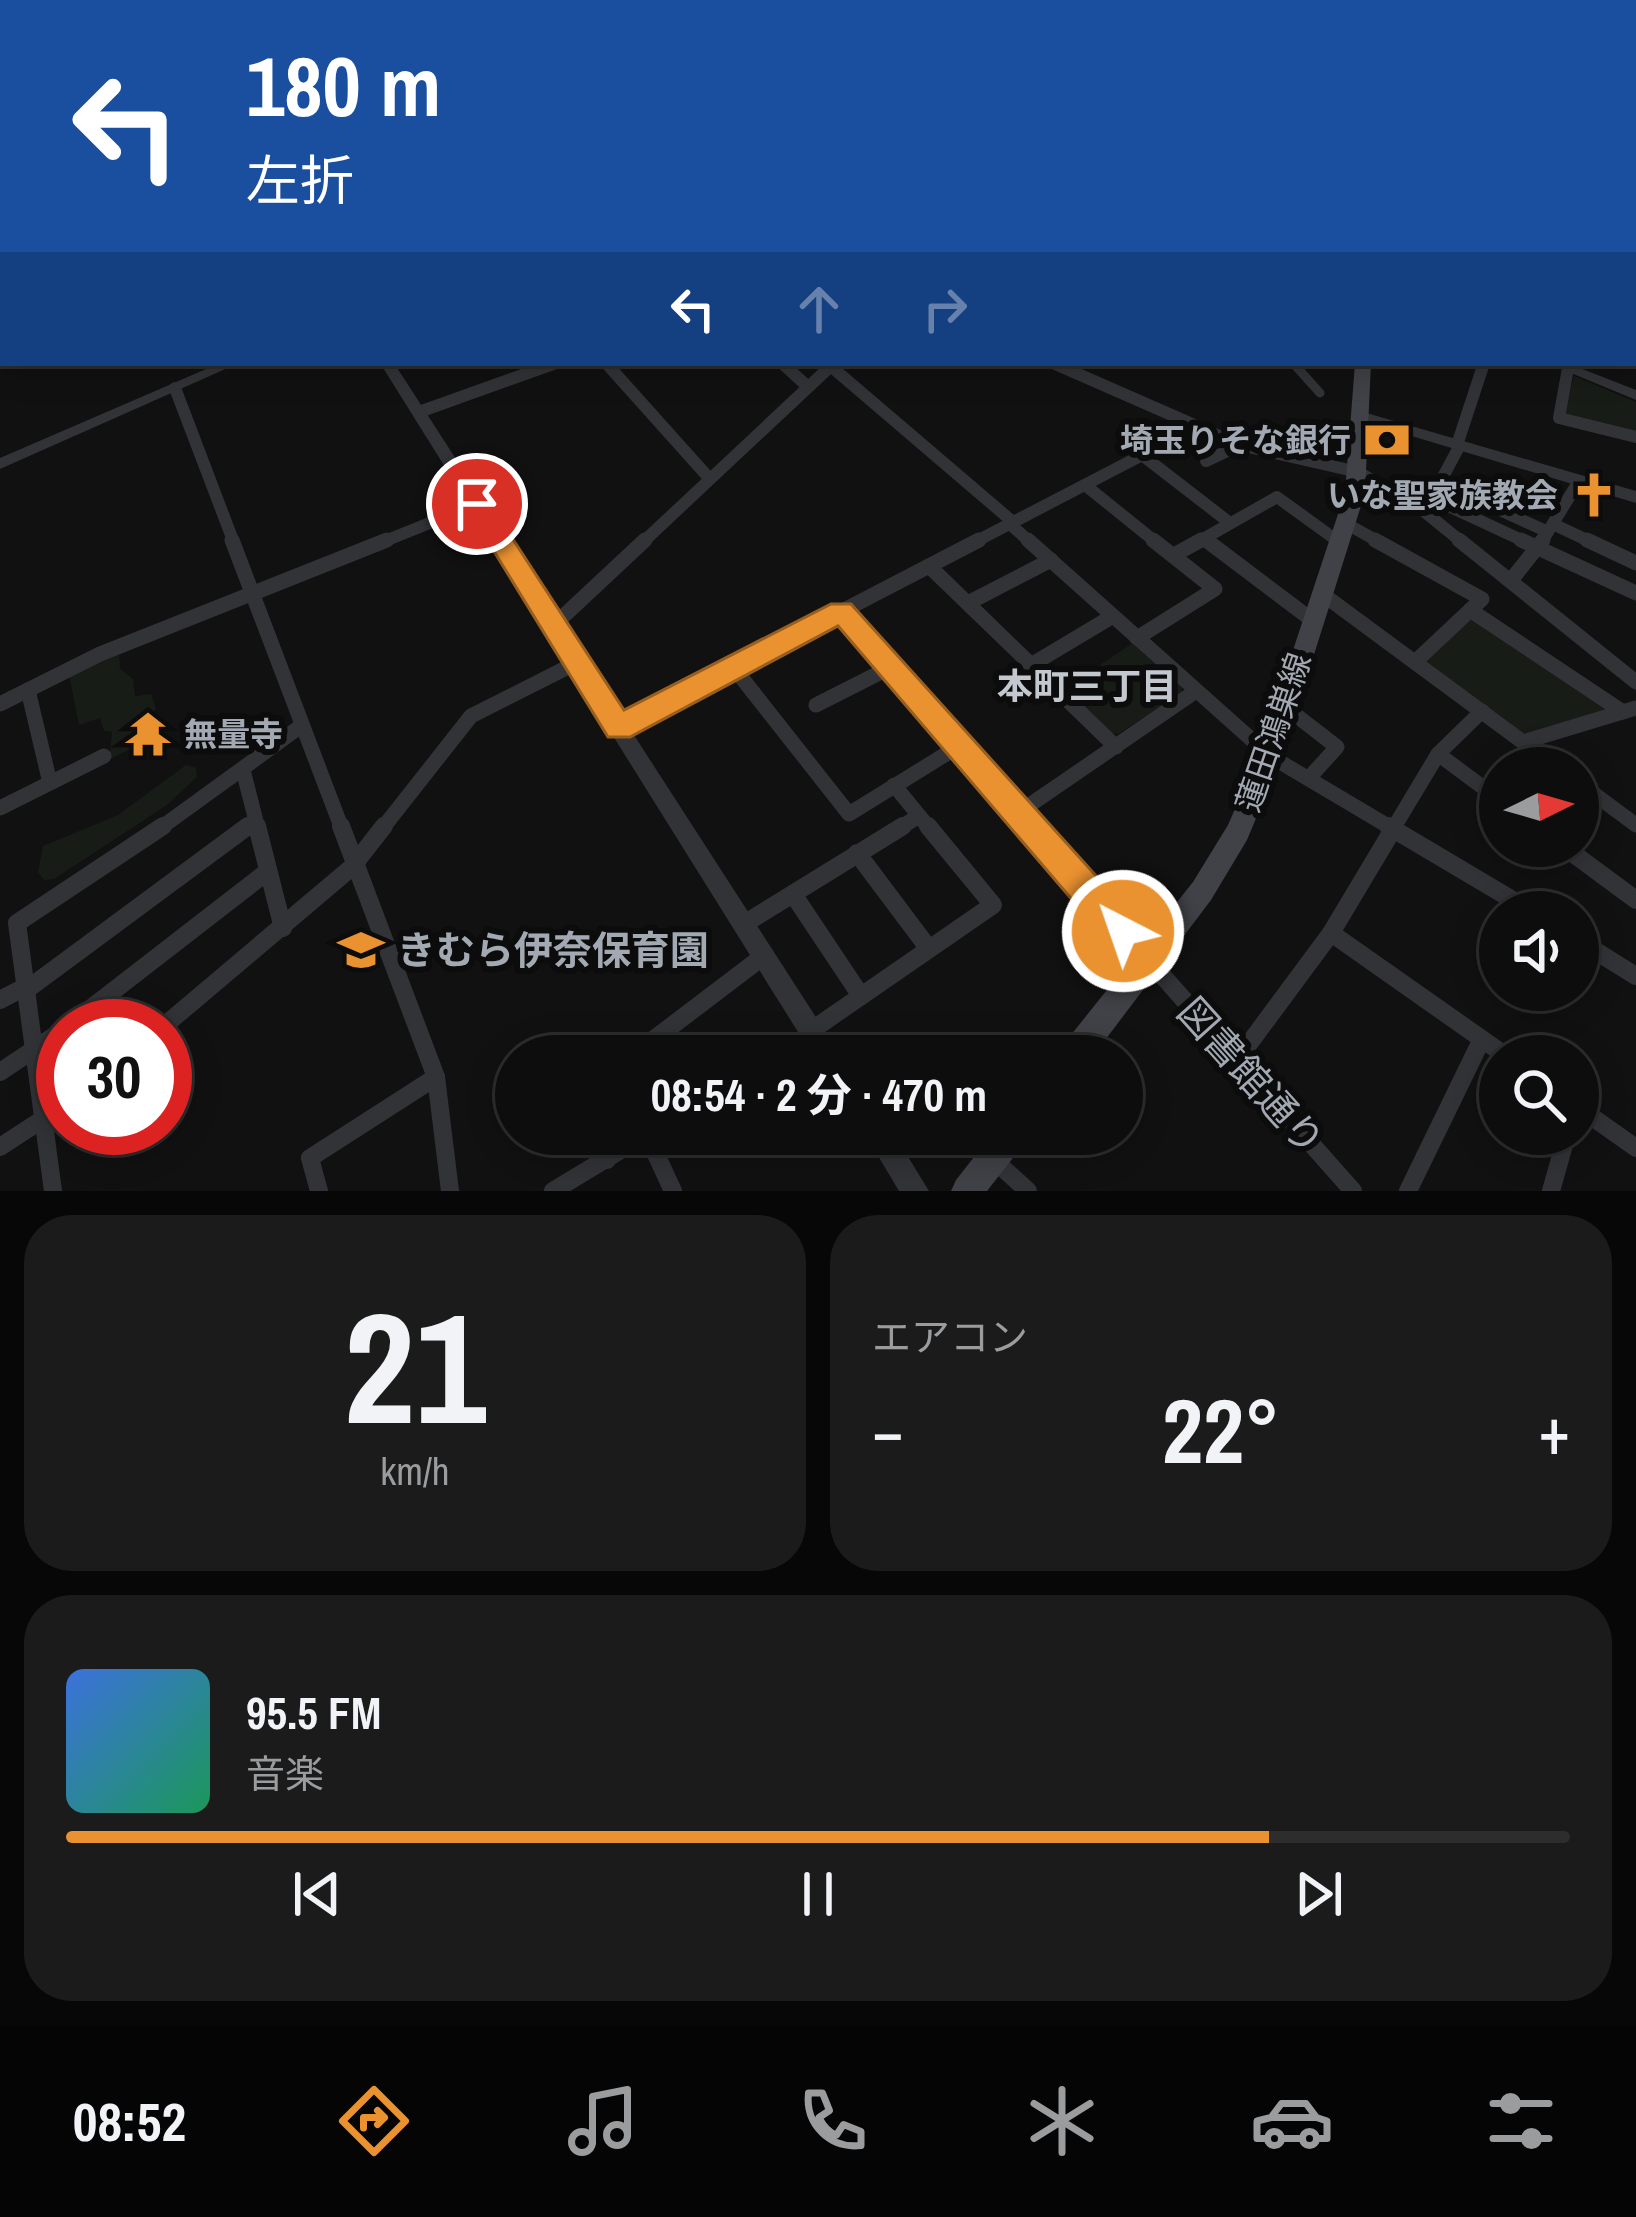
<!DOCTYPE html>
<html lang="ja">
<head>
<meta charset="utf-8">
<style>
	body { margin:0; font-family:"Archivo Narrow","Noto Sans JP",sans-serif; background:#1b1b1c; color:#f1f3f6; height:100vh; display:flex; flex-direction:column; font-size:45px; white-space:nowrap }
	* { box-sizing:border-box; margin:0 }
	p { font-size:39px; color:#9a9c9e }
	.icon { flex:none; width:66px; height:66px; fill:none; stroke:currentColor; stroke-width:2; stroke-linecap:round; stroke-linejoin:round }
	.map { position:relative; height:1191px; overflow:hidden }
	.sheet { display:flex; flex-direction:column; gap:24px; padding:24px; background:#070708; flex:1 }
	.sheet>* { flex:none }
	.guide { position:absolute; left:0px; top:0px; width:1638px; height:366px; box-shadow:0 6px 30px #0003,0 0 0 3px #2d2d2e; background:#1a4fa0; color:#fff; overflow:hidden }
	.needle { width:78px; rotate:85deg }
	.controls { position:absolute; left:1479px; top:747px; display:grid; gap:24px }
	.controls a { display:grid; place-items:center; width:120px; height:120px; border-radius:50%; background:#0d0d0e; box-shadow:0 6px 30px #0003,0 0 0 3px #2d2d2e; font-size:60px }
	.speed { position:absolute; left:36px; top:999px; display:flex; gap:24px; font-size:60px; font-weight:700; text-align:center }
	.speed>* { display:grid; place-content:center; width:156px; height:156px; border-radius:50%; background:#0d0d0e; box-shadow:0 6px 30px #0003,0 0 0 3px #2d2d2e; line-height:1 }
	.speed .limit { border:18px solid #d22; background:#fff; color:#111 }
	.pin { position:absolute; display:grid; place-items:center; width:102px; height:102px; color:#fff; margin:-51px; border:6px solid #fff; border-radius:50%; box-shadow:0 3px 12px #0007 }
	.me { position:absolute; width:132px; margin:-66px; rotate:319deg; stroke-linejoin:round; filter:drop-shadow(0 0 9px #0008) }
	.turn { display:flex; align-items:center; gap:42px; height:252px; padding:0 48px; font-size:54px }
	.turn .icon { width:156px; height:156px; stroke-width:2.5 }
	.turn b { display:block; font-size:84px; line-height:102px }
	.lanes { display:flex; align-items:center; height:114px; padding:0 48px; background:#0003; justify-content:center; gap:60px; direction:ltr }
	.lanes .off { opacity:.35 }
	.big { font-size:90px; font-weight:700; line-height:1.1 }
	.sheet .card { flex:1; display:flex; flex-direction:column; justify-content:center; gap:18px; min-width:0; padding:0 42px; border-radius:48px; background:#1b1b1c }
	.sheet .dial { align-items:center; gap:0 }
	.dial b { font-size:156px; line-height:1 }
	.song { display:flex; align-items:center; gap:36px }
	.cover { width:144px; height:144px; border-radius:18px; background:linear-gradient(135deg,hsl(220 70% 55%),hsl(150 70% 35%)) }
	.played { height:12px; border-radius:6px; background:linear-gradient(90deg,#eb9230 80%,#2d2d2e 80%) }
	.keys { display:flex; justify-content:space-around; direction:ltr }
	.heat { display:flex; justify-content:space-between; align-items:center; font-size:66px; direction:ltr }
	.sheet .tiles { flex:1; display:grid; gap:24px; grid-template-columns:1fr 1fr }
	.card:last-child { grid-column:span 2 }
	.trip { position:absolute; left:495px; top:1035px; width:648px; height:120px; border-radius:60px; background:#0d0d0e; box-shadow:0 6px 30px #0003,0 0 0 3px #2d2d2e; font-weight:700; line-height:120px; text-align:center }
	.menu { display:flex; height:192px; justify-content:space-around; align-items:center; background:#050506; color:#9a9c9e }
	.menu .icon { width:84px; height:84px }
	.menu .on { color:#eb9230 }
	.menu b { font-size:54px; color:#f1f3f6 }
	.map>svg:first-child { display:block }
</style>
</head>
<body>
<div class="map">
<svg width="1636" height="1191" viewBox="0 0 1636 1191">
	<rect width="100%" height="100%" fill="#111112"/>
	<g fill="#171c17">
		<path d="M430,0H881L415,3Z"/>
		<path d="M1574,376L1636,402V435L1563,416Z"/>
		<path d="M1475,616L1610,709L1522,734L1426,662Z"/>
		<path d="M1136,641L1181,681L1182,693L1118,734L1108,733L1065,688Z"/>
		<path d="M119,651L120,669L133,679L135,696L151,694L156,709L131,733L134,747L109,760L112,732L104,731L100,718L79,725L69,674Z"/>
		<path d="M186,765L196,768L197,777L167,805L54,879L44,880L38,872L43,846L118,815Z"/>
	</g>
	<g fill="none" stroke-linecap="round" stroke-linejoin="round">
		<path stroke="#2e2f32" stroke-width="8" stroke-dasharray="8 3" stroke-linecap="butt" d="M1244,3L1252,0"/>
		<path stroke="#323337" stroke-width="9" d="M1293,363L1320,393"/>
		<g stroke="#323337" stroke-width="8">
			<path d="M895,0H906"/>
			<path d="M956,0L966,3"/>
			<path d="M1053,0L1062,3"/>
			<path d="M1417,0L1424,3"/>
			<path d="M1477,0L1484,3"/>
			<path d="M1533,0L1540,3"/>
			<path d="M1588,0L1595,3"/>
			<path d="M1343,2L1354,0"/>
			<path d="M1109,3L1118,0"/>
			<path d="M1138,3L1147,0"/>
			<path d="M1229,3L1237,0"/>
			<path d="M1273,3L1280,0"/>
			<path d="M1447,3L1459,0"/>
		</g>
		<g stroke="#323337" stroke-width="12">
			<path d="M606,363L709,478"/>
			<path d="M782,363L807,386"/>
			<path d="M827,363L1013,522"/>
			<path d="M1053,363L1240,445L1358,472L1420,508L1463,543"/>
			<path d="M1568,368L1559,418L1636,437"/>
			<path d="M175,388L234,543"/>
			<path d="M419,412L556,363"/>
			<path d="M1457,445L1484,363"/>
			<path d="M1142,455L1230,523"/>
			<path d="M1206,461L1240,445"/>
			<path d="M1441,483L1548,532"/>
			<path d="M1085,485L1157,543"/>
			<path d="M1437,488L1460,445"/>
			<path d="M1429,497L1528,543"/>
			<path d="M1345,523L1381,543"/>
			<path d="M1010,524L1031,543"/>
			<path d="M1553,524L1593,543"/>
			<path d="M1204,538L1210,543"/>
			<path d="M380,543L477,504"/>
			<path d="M642,543L834,363"/>
			<path d="M973,543L1196,427"/>
			<path d="M1196,543L1277,497L1339,542"/>
			<path d="M1541,543L1579,481"/>
		</g>
		<g stroke="#323337" stroke-width="15">
			<path d="M232,540L342,829"/>
			<path d="M1028,540L1270,756L1393,829"/>
			<path d="M1206,540L1312,620"/>
			<path d="M1375,540L1482,599L1415,662"/>
			<path d="M1459,540L1636,682"/>
			<path d="M1521,540L1636,593"/>
			<path d="M1587,540L1636,563"/>
			<path d="M1174,555L1201,540"/>
			<path d="M929,566L1116,747"/>
			<path d="M1512,579L1543,540"/>
			<path d="M1321,593L1558,768"/>
			<path d="M968,603L1051,560"/>
			<path d="M1470,610L1623,712"/>
			<path d="M841,612L1033,829"/>
			<path d="M554,625L645,540"/>
			<path d="M1137,638L1215,589L1153,540"/>
			<path d="M1031,665L1113,616"/>
			<path d="M734,668L849,814L959,746"/>
			<path d="M28,690L50,783"/>
			<path d="M0,704L100,654L387,540"/>
			<path d="M816,705L889,668"/>
			<path d="M1284,706L1337,747L1309,778"/>
			<path d="M619,727L979,540"/>
			<path d="M1523,742L1636,708"/>
			<path d="M1438,754L1500,800"/>
			<path d="M243,770L258,829"/>
			<path d="M1578,782L1636,825"/>
			<path d="M894,785L930,829"/>
			<path d="M0,808L104,756"/>
			<path d="M1018,813L1196,691"/>
			<path d="M159,829L301,726"/>
			<path d="M244,829L255,821"/>
			<path d="M382,829L471,716L578,662"/>
			<path d="M898,829L919,816"/>
			<path d="M1393,829L1438,754L1482,711"/>
		</g>
		<g stroke="#323337" stroke-width="18">
			<path d="M257,826L283,928"/>
			<path d="M341,826L436,1077L450,1191"/>
			<path d="M1030,826L1353,1191"/>
			<path d="M1388,826L1533,912"/>
			<path d="M1563,846L1636,900"/>
			<path d="M857,853L929,949"/>
			<path d="M793,894L861,996"/>
			<path d="M744,924L903,826"/>
			<path d="M1331,933L1506,1056"/>
			<path d="M1578,940L1636,976"/>
			<path d="M25,991L248,826"/>
			<path d="M0,1000L25,987"/>
			<path d="M68,1026L268,871"/>
			<path d="M164,1026L352,867L384,826"/>
			<path d="M812,1030L993,905L928,826"/>
			<path d="M632,1056L765,955"/>
			<path d="M1237,1060L1331,933L1395,826"/>
			<path d="M0,1072L63,1030"/>
			<path d="M1578,1107L1636,1148"/>
			<path d="M594,1134L607,1160"/>
			<path d="M648,1137L673,1191"/>
			<path d="M0,1147L63,1106"/>
			<path d="M993,1159L1028,1191"/>
			<path d="M53,1191L17,923L163,826"/>
			<path d="M319,1191L310,1158L436,1077"/>
			<path d="M553,1191L647,1134"/>
			<path d="M1408,1191L1482,1039"/>
			<path d="M1551,1191L1567,1134"/>
		</g>
		<g fill="#323337" fill-rule="evenodd">
			<path d="M884,0H892L890,3H882Z"/>
			<path d="M1636,55V62H1635V55Z"/>
			<rect x="1635" y="116" width="1" height="7"/>
			<path d="M0,120L3,121V127L0,126Z"/>
			<path d="M1636,256V265H1635V256Z"/>
			<path d="M220,363H239L0,469V458Z"/>
			<path d="M380,363H394L841,1056H813Z"/>
			<path d="M1547,363H1567L1636,390V400Z"/>
			<path d="M1363,412L1636,491V503L1358,420V414Z"/>
			<path d="M865,1134H894L929,1191H899Z"/>
		</g>
		<g fill="#404247" fill-rule="evenodd">
			<path d="M1355,363H1371L1365,493L1282,756L1247,840L1211,900L1093,1056H1059L1063,1045L1193,882L1228,825L1258,756L1345,493Z"/>
			<path d="M992,1134H1028L1023,1145L987,1191H951L956,1180Z"/>
		</g>
		<path stroke="#45474c" stroke-width="3" d="M1249,3L1257,0"/>
		<path stroke="#45474c" stroke-width="3" stroke-dasharray="8 6" stroke-linecap="butt" d="M1255,3L1263,0"/>
	</g>
	<path fill="#eb9230" stroke="#995f1f" stroke-width="3" d="M477,495L486,498L624,710L831,604H851L1135,919L1141,931L1135,944L1123,949L1110,944L838,626L630,737H608L465,504Z"/>
	<defs>
		<g id="bank-bare" transform="scale(3.6)"><path d="M-6-4H6V4H-6ZM0-2.3a2.3 2.3 0 1 0 0 4.6a2.3 2.3 0 1 0 0-4.6Z" fill="#eb9230" stroke="#0c0c0d" stroke-width="2.5" paint-order="stroke"/></g>
		<g id="church-bare" transform="scale(3.6)"><path d="M-1.2-6h2.4v3.5h3.3v2.4h-3.3V6h-2.4V-.1h-3.3v-2.4h3.3Z" fill="#eb9230" stroke="#0c0c0d" stroke-width="2.5" paint-order="stroke"/></g>
		<g id="temple-bare" transform="scale(3.6)"><path d="M0-6L5-2H3V0L6.5 2.5H4V6H1.5V3h-3V6H-4V2.5H-6.5L-3 0V-2H-5Z" fill="#eb9230" stroke="#0c0c0d" stroke-width="2.5" paint-order="stroke"/></g>
		<g id="school-bare" transform="scale(3.6)"><path d="M0-5L7-2L0 1L-7-2ZM-4 1L0 2.5L4 1V4Q0 6-4 4Z" fill="#eb9230" stroke="#0c0c0d" stroke-width="2.5" paint-order="stroke"/></g>
	</defs>
	<g fill-rule="evenodd">
		<use href="#bank-bare" x="1387" y="440"/>
		<use href="#church-bare" x="1594" y="495"/>
		<use href="#temple-bare" x="148" y="734"/>
		<use href="#school-bare" x="361" y="950"/>
	</g>
	<g text-anchor="middle" stroke-width="12" stroke-linejoin="round" paint-order="stroke">
		<g font-size="33" font-weight="bold" fill="#a2a9b2" stroke="#0c0c0d" text-anchor="end">
			<text x="1351" y="452">埼玉りそな銀行</text>
			<text x="1558" y="507">いな聖家族教会</text>
			<text x="184" y="746" text-anchor="start">無量寺</text>
		</g>
		<g font-size="33" fill="#a2a9b2" stroke="#0c0c0d">
			<text transform="translate(1273 732) rotate(-71)" y="12">蓮田鴻巣線</text>
		</g>
		<g font-size="36" font-weight="bold" fill="#c3c8ce" stroke="#0c0c0d">
			<text x="1087" y="699">本町三丁目</text>
		</g>
		<g font-size="39" font-weight="bold" fill="#a2a9b2" stroke="#0c0c0d" text-anchor="start">
			<text x="397" y="964">きむら伊奈保育園</text>
		</g>
		<g font-size="39" fill="#a2a9b2" stroke="#0c0c0d">
			<text transform="translate(1251 1076) rotate(48)" y="14">図書館通り</text>
		</g>
	</g>
</svg>
<div class="controls">
<a><svg class="needle" viewBox="-14 -14 28 28"><path d="M0-13l5 13h-10z" fill="#e53935"/><path d="M0 13l5-13h-10z" fill="#9a9c9e"/></svg></a>
<a><svg class="icon" aria-label="sound" viewBox="0 0 24 24"><path d="M4 9h4l5-4v14l-5-4H4zM17 9q2 3 0 6"/></svg></a>
<a><svg class="icon" aria-label="search" viewBox="0 0 24 24"><circle cx="10" cy="10" r="6"/><path d="M15 15l6 6"/></svg></a>
</div>
<div class="speed"><div class="limit">30</div></div>
<div class="pin" style="left:477px;top:504px;background:#d93025"><svg class="icon" aria-label="arrive" viewBox="0 0 24 24"><path d="M6 21V4h12l-3 4 3 4H6"/></svg></div>
<svg class="me" style="left:1123px;top:931px" viewBox="-20 -20 40 40"><circle r="17" fill="#eb9230" stroke="#fff" stroke-width="3"/><path d="M0-11L8 9 0 5-8 9z" fill="#fff"/></svg>
<div class="trip">08:54 · 2 分 · 470 m</div>
<div class="guide">
<div class="turn"><svg class="icon" aria-label="left" viewBox="0 0 24 24"><path d="M17 20v-9H6M10 6l-5 5 5 5"/></svg><div><b>180 m</b>左折</div></div>
<div class="lanes"><svg class="icon" aria-label="left" viewBox="0 0 24 24"><path d="M17 20v-9H6M10 6l-5 5 5 5"/></svg><svg class="icon off" aria-label="ahead" viewBox="0 0 24 24"><path d="M12 20V5M6 11l6-6 6 6"/></svg><svg class="icon off" aria-label="right" viewBox="0 0 24 24"><path d="M7 20v-9h11M14 6l5 5-5 5"/></svg></div>
</div>
</div>
<section class="sheet">
<div class="tiles">
<div class="card dial"><b>21</b><p>km/h</p></div>
<div class="card"><p>エアコン</p>
<div class="heat"><a>−</a><b class="big">22°</b><a>+</a></div>
</div>
<div class="card">
<div class="song"><i class="cover"></i><div><b>95.5 FM</b><p>音楽</p></div></div>
<div class="played"></div>
<div class="keys"><svg class="icon" aria-label="previous" viewBox="0 0 24 24"><path d="M18 5L8 12l10 7zM5 5v14"/></svg><svg class="icon" aria-label="pause" viewBox="0 0 24 24"><path d="M8 5v14M16 5v14"/></svg><svg class="icon" aria-label="next" viewBox="0 0 24 24"><path d="M6 5l10 7-10 7zM19 5v14"/></svg></div>
</div>
</div>
</section>
<nav class="menu">
<b>08:52</b>
<svg class="icon on" aria-label="directions" viewBox="0 0 24 24"><path d="M12 3l9 9-9 9-9-9zM9 14v-3h6M13 9l2 2-2 2"/></svg>
<svg class="icon" aria-label="music" viewBox="0 0 24 24"><path d="M9 18V5l10-2v13"/><circle cx="6" cy="18" r="3"/><circle cx="16" cy="16" r="3"/></svg>
<svg class="icon" aria-label="phone" viewBox="0 0 24 24"><path d="M5 4h4l2 5-3 2q2 4 5 5l2-3 5 2v4C11 20 4 13 5 4z"/></svg>
<svg class="icon" aria-label="climate" viewBox="0 0 24 24"><path d="M12 3v18M4 7l16 10M4 17L20 7"/></svg>
<svg class="icon" aria-label="car" viewBox="0 0 24 24"><path d="M5 17H2v-5l4-1 3-4h7l3 4 3 1v5h-3M9 17h6M6 11h13"/><circle cx="7" cy="17" r="2"/><circle cx="17" cy="17" r="2"/></svg>
<svg class="icon" aria-label="filters" viewBox="0 0 24 24"><path d="M4 7h16M4 17h16"/><circle cx="9" cy="7" r="2"/><circle cx="15" cy="17" r="2"/></svg>
</nav>
</body>
</html>
